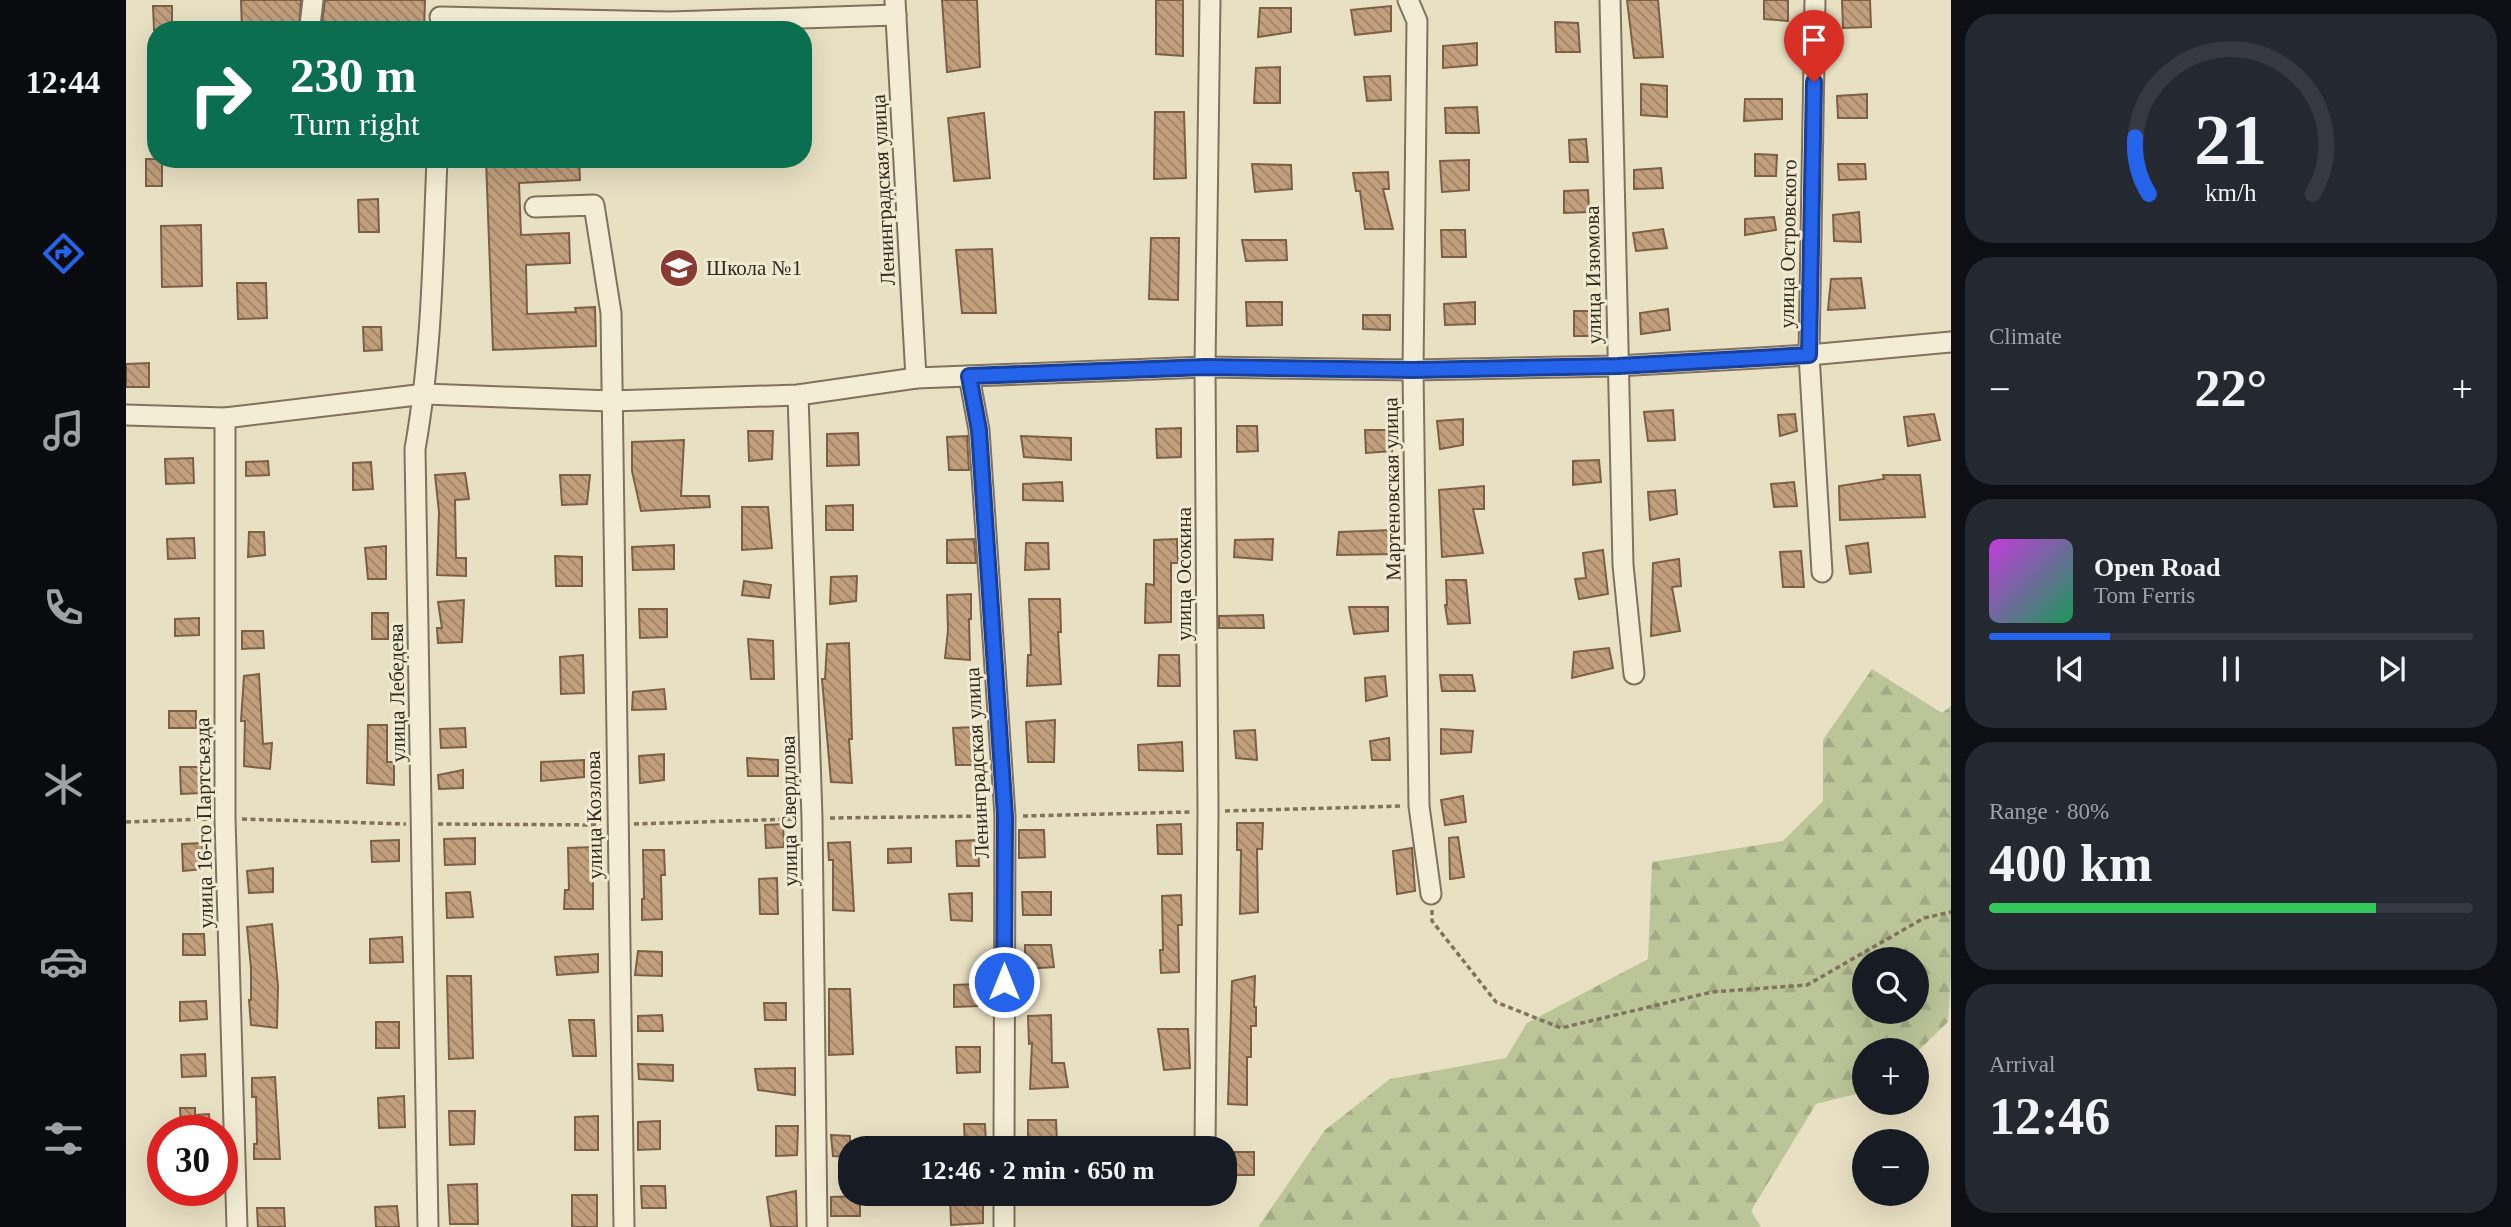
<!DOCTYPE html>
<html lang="en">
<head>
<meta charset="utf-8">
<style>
	body { margin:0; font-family:"Times New Roman",serif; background:#242831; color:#f1f3f6; height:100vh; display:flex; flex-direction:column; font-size:26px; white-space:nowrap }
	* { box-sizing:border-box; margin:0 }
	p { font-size:23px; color:#9ea1a6 }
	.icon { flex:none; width:38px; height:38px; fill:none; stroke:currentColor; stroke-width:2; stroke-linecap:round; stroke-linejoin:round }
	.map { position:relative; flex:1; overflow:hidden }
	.drawer { display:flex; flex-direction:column; gap:14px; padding:14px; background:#0d0f14; width:560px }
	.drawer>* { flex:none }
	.guide { position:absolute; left:21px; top:21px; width:665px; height:147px; border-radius:28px; box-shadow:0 7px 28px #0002; background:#0b6e4f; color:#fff; overflow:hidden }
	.tools { position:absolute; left:1726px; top:947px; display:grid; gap:14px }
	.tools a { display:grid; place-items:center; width:77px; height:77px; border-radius:50%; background:#171b24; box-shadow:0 7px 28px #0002; font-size:35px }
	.speed { position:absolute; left:21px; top:1115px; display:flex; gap:14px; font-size:35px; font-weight:700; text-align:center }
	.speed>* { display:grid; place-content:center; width:91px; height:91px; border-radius:50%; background:#171b24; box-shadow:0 7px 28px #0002; line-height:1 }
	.speed .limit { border:10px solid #d22; background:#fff; color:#111 }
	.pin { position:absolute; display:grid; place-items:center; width:60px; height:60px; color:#fff; margin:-72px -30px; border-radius:50% 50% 50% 0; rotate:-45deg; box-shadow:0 0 7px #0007 }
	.pin .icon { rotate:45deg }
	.me { position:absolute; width:77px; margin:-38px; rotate:0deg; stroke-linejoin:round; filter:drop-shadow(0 0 5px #0008) }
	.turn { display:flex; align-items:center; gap:24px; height:147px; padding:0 28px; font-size:32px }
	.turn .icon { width:91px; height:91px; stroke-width:2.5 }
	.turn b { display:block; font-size:49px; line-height:60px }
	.big { font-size:52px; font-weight:600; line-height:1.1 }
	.drawer .widget { flex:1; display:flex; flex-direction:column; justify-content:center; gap:10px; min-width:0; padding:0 24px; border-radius:28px; background:#242831 }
	.drawer .dial { align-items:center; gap:0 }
	.dial svg { height:182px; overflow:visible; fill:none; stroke:#363941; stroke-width:7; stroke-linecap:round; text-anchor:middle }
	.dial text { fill:#f1f3f6; stroke:none }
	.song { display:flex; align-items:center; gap:21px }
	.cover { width:84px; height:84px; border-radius:10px; background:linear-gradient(135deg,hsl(290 70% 55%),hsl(150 70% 35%)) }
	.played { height:7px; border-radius:4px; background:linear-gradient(90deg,#2563eb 25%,#363941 25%) }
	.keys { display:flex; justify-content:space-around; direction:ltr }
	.heat { display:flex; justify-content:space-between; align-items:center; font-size:38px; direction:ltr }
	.charge { height:10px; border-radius:5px; background:linear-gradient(90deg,#34c759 80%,#363941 0) }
	.trip { position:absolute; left:712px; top:1136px; width:399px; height:70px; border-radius:28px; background:#171b24; box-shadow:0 7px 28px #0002; font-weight:600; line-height:70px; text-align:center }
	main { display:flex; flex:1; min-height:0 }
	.dock { display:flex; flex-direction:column; width:126px; justify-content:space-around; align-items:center; background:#090b0e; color:#9ea1a6 }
	.dock .icon { width:49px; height:49px }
	.dock .active { color:#2563eb }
	.dock b { font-size:32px; color:#f1f3f6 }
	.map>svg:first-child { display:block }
</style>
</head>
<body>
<main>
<nav class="dock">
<b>12:44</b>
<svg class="icon active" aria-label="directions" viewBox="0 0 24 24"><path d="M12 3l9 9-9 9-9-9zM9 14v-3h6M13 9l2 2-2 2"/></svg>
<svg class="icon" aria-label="music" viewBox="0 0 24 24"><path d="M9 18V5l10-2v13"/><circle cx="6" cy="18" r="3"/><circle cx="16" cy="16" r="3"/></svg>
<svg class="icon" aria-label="phone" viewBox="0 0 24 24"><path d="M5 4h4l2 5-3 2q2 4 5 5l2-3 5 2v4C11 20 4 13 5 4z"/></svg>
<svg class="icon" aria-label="climate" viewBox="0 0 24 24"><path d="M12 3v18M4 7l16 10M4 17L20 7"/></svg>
<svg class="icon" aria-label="car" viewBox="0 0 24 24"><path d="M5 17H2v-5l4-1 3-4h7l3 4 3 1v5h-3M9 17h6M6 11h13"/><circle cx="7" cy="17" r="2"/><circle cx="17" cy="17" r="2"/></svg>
<svg class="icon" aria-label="filters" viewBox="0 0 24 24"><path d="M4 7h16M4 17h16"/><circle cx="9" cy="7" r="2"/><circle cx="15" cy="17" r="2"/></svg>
</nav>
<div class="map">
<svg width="1825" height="1227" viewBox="0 0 1825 1227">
	<defs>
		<pattern id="forest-firs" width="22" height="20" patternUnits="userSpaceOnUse" patternTransform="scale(1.75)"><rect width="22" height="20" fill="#bcc598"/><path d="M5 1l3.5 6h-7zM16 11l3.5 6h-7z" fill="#a2a983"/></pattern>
		<pattern id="building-back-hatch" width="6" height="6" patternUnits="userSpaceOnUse" patternTransform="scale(1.75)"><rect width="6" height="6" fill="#c2a07d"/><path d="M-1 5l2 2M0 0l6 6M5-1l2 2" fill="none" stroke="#9e8266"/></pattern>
	</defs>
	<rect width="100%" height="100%" fill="#e8e0c3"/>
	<path fill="url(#forest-firs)" fill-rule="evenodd" d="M1746,669L1816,713L1825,706V977L1822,1022L1790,1053V1050H1738V1092L1690,1104L1625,1211L1635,1227H1132L1199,1130L1264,1079L1380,1058L1401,1023L1522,959L1526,862L1657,841L1697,801V740ZM1738,959H1790V1012H1738Z"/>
	<g fill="url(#building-back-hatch)" stroke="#7c5f45" stroke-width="2">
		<path d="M115,0H175L173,30H116Z"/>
		<path d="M199,0H299L298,30H195Z"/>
		<path d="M816,0H851L854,67L821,72Z"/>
		<path d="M1030,0H1057V56L1030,54Z"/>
		<path d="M1501,0H1532L1537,57L1508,58Z"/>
		<path d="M1638,0H1662V21L1638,19Z"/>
		<path d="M1716,0H1744L1745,27L1717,28Z"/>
		<path d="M27,6H46V30H28Z"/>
		<path d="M1265,6V31L1229,35L1225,10Z"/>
		<path d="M1134,8H1165V32L1132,37Z"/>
		<path d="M1429,22L1452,23L1454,52H1430Z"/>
		<path d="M1351,43V65L1317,68V46Z"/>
		<path d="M1154,67V103H1128L1130,68Z"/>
		<path d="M1264,76L1265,100L1241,101L1238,77Z"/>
		<path d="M1515,84L1541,86V117L1515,115Z"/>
		<path d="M1741,94V118H1712L1711,96Z"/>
		<path d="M1619,99H1656V119L1618,121Z"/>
		<path d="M1351,107L1353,133H1320L1319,108Z"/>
		<path d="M1029,112H1058L1060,178L1028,179Z"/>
		<path d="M858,113L864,178L828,181L822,118Z"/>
		<path d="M1460,139L1462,162H1444L1443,140Z"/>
		<path d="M1629,154L1651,155L1650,176H1629Z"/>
		<rect x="20" y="159" width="16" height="27"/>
		<path d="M360,159H453L454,180L393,183L395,235L443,233L444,263L400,265L401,314L450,312L449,308L469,307L470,346L367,350Z"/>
		<path d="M1343,160V190L1316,192L1314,161Z"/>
		<path d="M1126,164L1165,165L1166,189L1129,192Z"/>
		<path d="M1712,164H1739L1740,179L1713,180Z"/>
		<path d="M1535,168L1537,188L1508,189V170Z"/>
		<path d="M1262,172L1263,189H1257L1267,229H1239L1234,191H1230L1227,173Z"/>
		<path d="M1462,190L1463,212L1438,213V191Z"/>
		<path d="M252,199L253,232H233L232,200Z"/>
		<path d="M1733,212L1735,242L1708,241L1707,215Z"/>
		<path d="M1648,217L1650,230L1619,235V219Z"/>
		<path d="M75,225L76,286L36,287L35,226Z"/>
		<path d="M1537,229L1541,248L1510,251L1507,233Z"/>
		<path d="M1315,230H1339L1340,257H1316Z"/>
		<path d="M1025,238H1053L1052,300L1023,299Z"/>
		<path d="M1116,240H1160L1161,260L1120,261Z"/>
		<path d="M866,249L870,313H836L830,250Z"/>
		<path d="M1735,278L1739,308L1702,310L1705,279Z"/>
		<path d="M111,283H140L141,318L112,319Z"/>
		<path d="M1120,302H1156V325L1121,326Z"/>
		<path d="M1349,302V324L1319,325L1318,304Z"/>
		<path d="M1542,309L1544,330L1515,334L1514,313Z"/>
		<path d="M1448,311H1466L1467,336H1448Z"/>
		<path d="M1237,315H1264V330L1237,329Z"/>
		<path d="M237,327H255L256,350L238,351Z"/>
		<path d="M23,363V387H0V364Z"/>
		<path d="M1547,410L1549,440L1522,441L1518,412Z"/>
		<path d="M1669,414L1671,431L1654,436L1652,415Z"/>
		<path d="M1808,414L1814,440L1782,446L1778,417Z"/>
		<path d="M1337,419V445L1314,449L1311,421Z"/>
		<path d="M1111,426H1131L1132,451L1111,452Z"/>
		<path d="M1055,428V457L1031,458L1030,429Z"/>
		<path d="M1239,430H1266V451L1240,453Z"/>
		<path d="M622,431H647L646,459L623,461Z"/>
		<path d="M732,433L733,465L701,466V434Z"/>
		<path d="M841,436L843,470H823L821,437Z"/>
		<path d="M895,436L945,438V460L898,457Z"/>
		<path d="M558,440L555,496H583L584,507L515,511L506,471V442Z"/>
		<path d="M67,458L68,483L40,484L39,459Z"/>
		<path d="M1473,460L1475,482L1447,485V461Z"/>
		<path d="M142,461L143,475L120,476V462Z"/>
		<path d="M245,462L247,489L227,490V463Z"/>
		<path d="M339,473L343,499L329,500L330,558H340V576L311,575L313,512L309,475Z"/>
		<path d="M434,475H464L461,504L436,505Z"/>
		<path d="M1757,475H1794L1799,517L1714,520L1713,486L1758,479Z"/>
		<path d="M936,482L937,501L897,500V484Z"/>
		<path d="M1668,482L1671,506L1648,507L1645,484Z"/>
		<path d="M1358,486V509H1347L1357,553L1316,557L1313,490Z"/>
		<path d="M1549,490L1551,514L1524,520L1522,492Z"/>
		<path d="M727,505V530H700V506Z"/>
		<path d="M616,507H642L646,548L616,550Z"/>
		<path d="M1266,530L1269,554L1211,555L1213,532Z"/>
		<path d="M123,532H138L139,555L122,557Z"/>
		<path d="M68,538L69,558L42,559L41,539Z"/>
		<path d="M848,539L850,563H821V540Z"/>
		<path d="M1051,539L1052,563H1045V622L1019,623L1020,584L1028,585V540Z"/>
		<path d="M1147,539L1146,560L1108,557L1109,540Z"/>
		<path d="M900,543H922L923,569L899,570Z"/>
		<path d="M1742,543L1745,572L1724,574L1720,546Z"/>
		<path d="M548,545V569L507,570L506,547Z"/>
		<path d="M260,546V579H242L239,548Z"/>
		<path d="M1477,550L1482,594L1453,599L1449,579L1460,578L1457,553Z"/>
		<path d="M1675,551L1678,587H1657L1654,552Z"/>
		<path d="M429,556L456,557V586H430Z"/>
		<path d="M1553,559L1555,586L1546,587L1554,631L1525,636L1527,563Z"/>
		<path d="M731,576L730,601L704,604L705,577Z"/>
		<path d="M1320,580H1340L1344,623L1322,624L1319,605H1321Z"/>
		<path d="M618,581L645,585L643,598L616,595Z"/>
		<path d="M845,594V619H843L844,660L819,658L822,630L821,595Z"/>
		<path d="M903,599H934L935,632H932L935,684L901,686L902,655H905Z"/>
		<path d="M338,600L336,642L312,643L311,628H316L312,602Z"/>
		<path d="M1223,607H1262V631L1228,634Z"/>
		<path d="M513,609H541V637L514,638Z"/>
		<rect x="246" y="613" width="16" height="26"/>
		<path d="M1137,615L1138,628H1093V616Z"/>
		<path d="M73,618V635L49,636V619Z"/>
		<path d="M116,631H137L138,648L116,649Z"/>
		<path d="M622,639L647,641L648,679H625Z"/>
		<path d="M723,643L726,739H723L726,783L705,782L696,679H699L701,644Z"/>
		<path d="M1483,648L1487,668L1446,678L1448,652Z"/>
		<path d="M457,655L458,693L435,694L434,657Z"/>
		<path d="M1033,655H1053L1054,686H1032Z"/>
		<path d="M133,674L137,744L146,743L144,769L118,766L119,721H115L118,676Z"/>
		<path d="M1314,675H1346L1349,691H1316Z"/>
		<path d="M1259,676L1261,696L1240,701L1239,678Z"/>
		<path d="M538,689L540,709L506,710L507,692Z"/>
		<rect x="43" y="711" width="27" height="17"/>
		<path d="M929,720L928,762H902L900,722Z"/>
		<path d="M242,725H261V762H268V785L241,783Z"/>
		<path d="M849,727V765H830L827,728Z"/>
		<path d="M339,728L340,747L315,748L314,729Z"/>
		<path d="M1315,729L1347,731L1345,752L1315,754Z"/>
		<path d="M1129,730L1131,760L1110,758L1108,731Z"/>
		<path d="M1263,738L1264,760H1246L1244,741Z"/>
		<path d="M1056,742L1057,771L1013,770L1012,745Z"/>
		<path d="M538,754V780L514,783L513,756Z"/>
		<path d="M621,758L652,760V776H622Z"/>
		<path d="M458,760V777L415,781V762Z"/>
		<path d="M54,767H74L75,793L55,794Z"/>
		<path d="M337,770V788L313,789L312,775Z"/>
		<path d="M1337,796L1340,822L1319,825L1315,800Z"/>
		<path d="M1111,823H1137L1136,849H1131L1132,912L1114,914L1115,850H1111Z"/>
		<path d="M657,824L658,847L640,848L639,825Z"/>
		<path d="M1055,824L1056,854H1032L1031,825Z"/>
		<path d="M893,830H918L919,857L893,858Z"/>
		<path d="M1332,837L1338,877L1324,879L1323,838Z"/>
		<path d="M349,838V864L319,865L318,839Z"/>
		<path d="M273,840V861L246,862L245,841Z"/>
		<path d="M852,840L853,866H831L830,841Z"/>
		<path d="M724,842L728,911L707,910V860H703L702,843Z"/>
		<path d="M76,843L77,869L57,871L56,844Z"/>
		<path d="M467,847V909H438L439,890H443L442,848Z"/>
		<path d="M785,848V862L762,863V849Z"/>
		<path d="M1286,848L1289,891L1271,894L1267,851Z"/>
		<path d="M517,850H538L539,875H535L536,919L516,920V899H518Z"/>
		<path d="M147,868V892L123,893L121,871Z"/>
		<path d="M651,878L652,914H634L633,879Z"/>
		<path d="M344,892L347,917L321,918L320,893Z"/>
		<path d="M896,892H925V915H897Z"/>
		<path d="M846,893V921L825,920L823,894Z"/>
		<path d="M1055,895L1056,925H1052L1053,972L1035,973L1034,950H1037L1036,896Z"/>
		<path d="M146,924L152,986L151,1028L125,1025L123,1000H125V968L121,927Z"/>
		<path d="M57,934H78L79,955H57Z"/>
		<path d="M276,937L277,962L244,963V939Z"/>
		<path d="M899,945H925L928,967L899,969Z"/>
		<path d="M512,951L536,952V976L509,975Z"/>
		<path d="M472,954V972L431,975L429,957Z"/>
		<path d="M321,976H345L347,1058L323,1059Z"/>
		<path d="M1129,976L1128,1007H1130V1026H1125V1057H1121V1105L1102,1104L1106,981Z"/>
		<path d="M851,984L852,1006L828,1007V985Z"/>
		<path d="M703,989H724L727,1054L703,1055Z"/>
		<path d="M80,1001L81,1019L54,1021V1002Z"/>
		<path d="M638,1003H660V1020H639Z"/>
		<path d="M536,1015L537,1031H512V1016Z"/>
		<path d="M925,1015L926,1063H938L942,1087L904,1089L906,1043L903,1044L902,1016Z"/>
		<path d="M443,1020H468L470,1056H447Z"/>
		<rect x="250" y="1022" width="23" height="26"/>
		<path d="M1032,1029H1062L1064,1068L1038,1070Z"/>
		<path d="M830,1047H854V1072L831,1073Z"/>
		<path d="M79,1054L80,1076L56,1077L55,1055Z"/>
		<path d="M512,1064L547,1065V1081L513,1079Z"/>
		<path d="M669,1068V1095L632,1090L629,1069Z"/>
		<path d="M149,1077L154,1159H128V1144H131L130,1097H126V1078Z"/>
		<path d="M278,1096L279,1127L253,1128L252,1098Z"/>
		<path d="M54,1108H69V1115L83,1114L84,1130H55Z"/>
		<path d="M323,1111H349L348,1144L324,1145Z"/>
		<path d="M472,1116V1150H449V1117Z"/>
		<path d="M902,1120H930L931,1142L902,1143Z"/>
		<path d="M534,1121V1149L512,1150V1122Z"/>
		<path d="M838,1124H859L860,1143L839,1145Z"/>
		<path d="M650,1126H672L671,1155L650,1156Z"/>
		<path d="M705,1135L724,1136V1157L707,1156Z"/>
		<path d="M1101,1152H1128V1175H1100Z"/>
		<path d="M351,1184L352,1224H324L322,1185Z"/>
		<path d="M515,1186H539L540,1208H516Z"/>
		<path d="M670,1191L671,1227H645L641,1197Z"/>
		<path d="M824,1194H857V1223L825,1225Z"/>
		<rect x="446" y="1195" width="25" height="32"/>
		<path d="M734,1196V1216H705V1197Z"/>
		<path d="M271,1206L273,1227H250L249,1207Z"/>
		<path d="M131,1208H158L159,1227H132Z"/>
	</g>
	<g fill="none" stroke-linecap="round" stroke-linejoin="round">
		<g stroke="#80725c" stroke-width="23">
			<g id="minor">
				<path d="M769,0L790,378"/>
				<path d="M1282,0L1291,21L1287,370L1293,806L1305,894"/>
				<path d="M1484,0L1497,565L1508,674"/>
				<path d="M1689,0L1683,355L1696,572"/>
				<path d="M314,17L544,22L770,15"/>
				<path d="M184,25L187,0"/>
				<path d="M409,207L468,205L485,313L498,1227"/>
				<path d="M843,376L853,430L879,816L878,1148"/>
				<path d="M672,395L686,818L691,1227"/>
				<path d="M0,415L99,418L299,394L485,401L672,395L790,378L1079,367L1287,370L1491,366L1683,355L1825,342"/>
				<path d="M99,418V819L111,1227"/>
				<path d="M1079,1148L1082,811L1079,367L1084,0"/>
				<path d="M302,1227L289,449C306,353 307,257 311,159"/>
				<path d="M878,1227V1194"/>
			</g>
		</g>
		<g stroke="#80725c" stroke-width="3.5" stroke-dasharray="5 3.5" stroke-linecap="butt">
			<path d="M1099,811L1277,806"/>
			<path d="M897,816L1064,812"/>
			<path d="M704,818L861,816"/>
			<path d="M116,819L280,824"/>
			<path d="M0,822L81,819"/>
			<path d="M312,824L476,825"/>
			<path d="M508,824L668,819"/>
			<path d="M1306,910V921L1370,1002L1435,1028L1586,992L1681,985L1798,918L1825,912"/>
		</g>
		<use href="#minor" stroke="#f4edd5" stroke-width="19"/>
	</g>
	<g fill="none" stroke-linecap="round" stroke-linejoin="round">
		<g stroke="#184099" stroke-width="18">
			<path id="route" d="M878,982L879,816L853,430L843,376L1079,367L1287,370L1492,366L1683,355L1688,82"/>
		</g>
		<use href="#route" stroke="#2563eb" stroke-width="12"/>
	</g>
	<defs>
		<g id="school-disc" transform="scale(2.0125)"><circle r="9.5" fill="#883a33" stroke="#f0ead1"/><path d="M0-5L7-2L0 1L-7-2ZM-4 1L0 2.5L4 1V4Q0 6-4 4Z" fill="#fff"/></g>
	</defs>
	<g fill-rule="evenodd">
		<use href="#school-disc" x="553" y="268"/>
	</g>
	<g text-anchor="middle" stroke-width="6" stroke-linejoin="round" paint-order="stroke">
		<g font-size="21" fill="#32291e" stroke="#f0ead1">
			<text transform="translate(757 190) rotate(-93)" y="7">Ленинградская улица</text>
			<text transform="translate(1662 244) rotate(-89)" y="7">улица Островского</text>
			<text transform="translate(1467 275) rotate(-91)" y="7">улица Изюмова</text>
			<text transform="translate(1266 489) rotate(-91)" y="7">Мартеновская улица</text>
			<text transform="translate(1058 574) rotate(-90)" y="7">улица Осокина</text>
			<text transform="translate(271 693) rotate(-91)" y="7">улица Лебедева</text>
			<text transform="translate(851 763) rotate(-93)" y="7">Ленинградская улица</text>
			<text transform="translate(663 811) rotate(-91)" y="7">улица Свердлова</text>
			<text transform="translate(468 815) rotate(-91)" y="7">улица Козлова</text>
			<text transform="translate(78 823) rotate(-91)" y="7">улица 16-го Партсъезда</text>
		</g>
		<g font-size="21" fill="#32291e" stroke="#f0ead1" text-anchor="start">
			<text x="580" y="275">Школа №1</text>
		</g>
	</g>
</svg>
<div class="tools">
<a><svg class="icon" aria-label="search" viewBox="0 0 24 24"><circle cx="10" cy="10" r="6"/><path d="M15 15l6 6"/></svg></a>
<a>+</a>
<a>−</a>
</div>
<div class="speed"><div class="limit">30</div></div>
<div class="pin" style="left:1688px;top:82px;background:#d93025"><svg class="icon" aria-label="arrive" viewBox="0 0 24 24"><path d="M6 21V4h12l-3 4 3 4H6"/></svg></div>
<svg class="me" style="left:878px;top:982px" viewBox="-20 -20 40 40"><circle r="17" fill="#2563eb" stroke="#fff" stroke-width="3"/><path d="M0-11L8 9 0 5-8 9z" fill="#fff"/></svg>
<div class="trip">12:46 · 2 min · 650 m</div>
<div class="guide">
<div class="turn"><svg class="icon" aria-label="right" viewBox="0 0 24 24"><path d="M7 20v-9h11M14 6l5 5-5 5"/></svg><div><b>230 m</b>Turn right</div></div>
</div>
</div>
<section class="drawer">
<div class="widget dial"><svg viewBox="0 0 100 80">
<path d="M14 69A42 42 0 1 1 86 69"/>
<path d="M14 69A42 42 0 0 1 8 44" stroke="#2563eb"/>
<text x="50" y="56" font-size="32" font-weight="700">21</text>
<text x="50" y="72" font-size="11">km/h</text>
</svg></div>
<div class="widget"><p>Climate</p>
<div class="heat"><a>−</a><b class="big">22°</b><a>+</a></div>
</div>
<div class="widget">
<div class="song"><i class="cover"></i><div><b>Open Road</b><p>Tom Ferris</p></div></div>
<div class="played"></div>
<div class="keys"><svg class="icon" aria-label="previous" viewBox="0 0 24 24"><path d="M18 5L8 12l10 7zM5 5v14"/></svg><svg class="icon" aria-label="pause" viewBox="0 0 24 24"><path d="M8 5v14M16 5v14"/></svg><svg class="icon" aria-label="next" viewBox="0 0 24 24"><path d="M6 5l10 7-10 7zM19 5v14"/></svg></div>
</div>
<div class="widget"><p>Range · 80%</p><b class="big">400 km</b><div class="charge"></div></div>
<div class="widget"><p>Arrival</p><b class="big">12:46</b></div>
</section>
</main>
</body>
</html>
